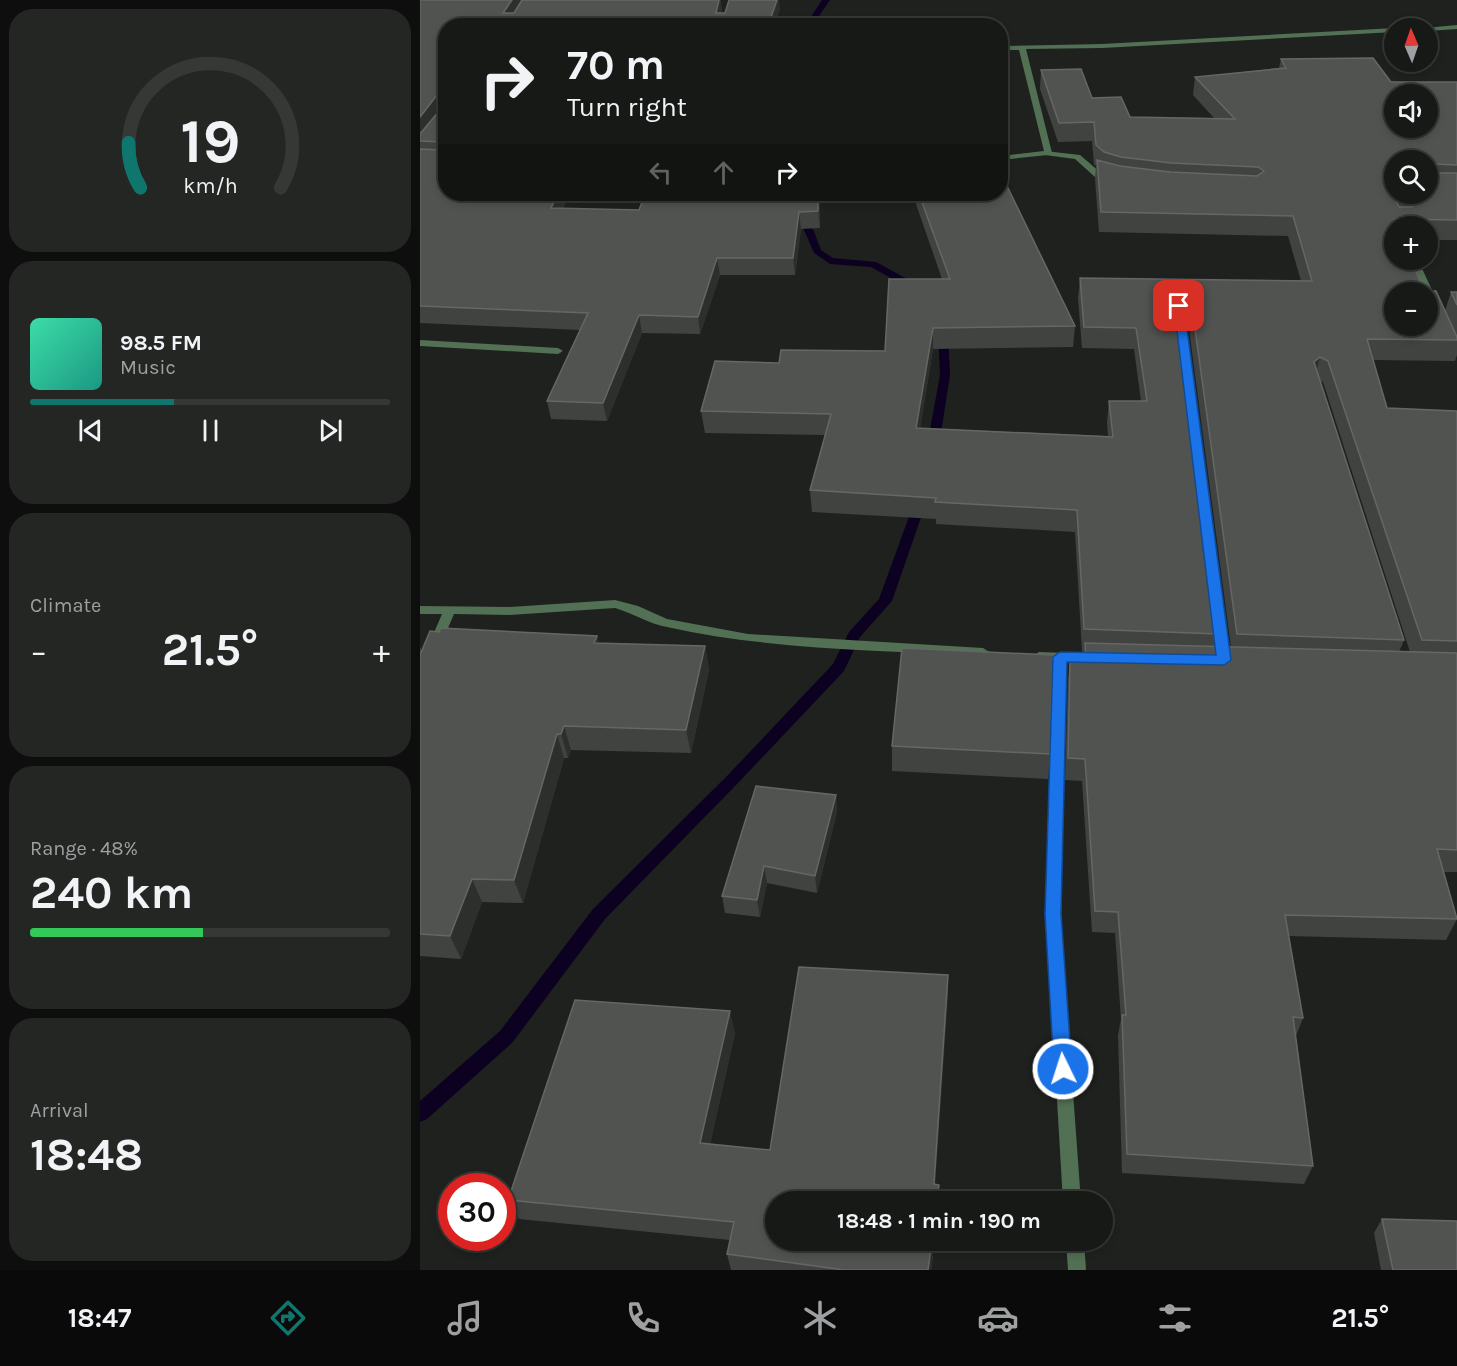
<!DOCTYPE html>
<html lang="en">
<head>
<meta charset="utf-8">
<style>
	body { margin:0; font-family:Karla,sans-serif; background:#242624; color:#f1f3f6; height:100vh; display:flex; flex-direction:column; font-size:22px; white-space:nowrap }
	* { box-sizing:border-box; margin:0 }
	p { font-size:20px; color:#9ea0a1 }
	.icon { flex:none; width:33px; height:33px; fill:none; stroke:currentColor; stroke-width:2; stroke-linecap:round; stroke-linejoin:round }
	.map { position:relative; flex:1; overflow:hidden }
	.details { display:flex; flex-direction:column; gap:9px; padding:9px; background:#0d0e0d; width:420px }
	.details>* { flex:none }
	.banner { position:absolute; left:18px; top:18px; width:570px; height:183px; border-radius:24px; box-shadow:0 3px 9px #0003,0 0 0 2px #363836; background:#171917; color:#f1f3f6; overflow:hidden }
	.needle { width:39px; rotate:358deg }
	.tools { position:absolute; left:964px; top:18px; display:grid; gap:12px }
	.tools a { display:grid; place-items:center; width:54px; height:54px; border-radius:50%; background:#171917; box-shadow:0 3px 9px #0003,0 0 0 2px #363836; font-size:30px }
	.speed { position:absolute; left:18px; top:1173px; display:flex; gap:12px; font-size:30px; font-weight:700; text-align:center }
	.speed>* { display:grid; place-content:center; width:78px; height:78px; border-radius:50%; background:#171917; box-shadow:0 3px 9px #0003,0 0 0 2px #363836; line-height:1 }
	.speed .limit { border:9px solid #d22; background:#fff; color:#111 }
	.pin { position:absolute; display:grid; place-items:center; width:51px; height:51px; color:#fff; margin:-26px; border-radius:12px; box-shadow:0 3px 9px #0006 }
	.me { position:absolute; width:66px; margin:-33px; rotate:356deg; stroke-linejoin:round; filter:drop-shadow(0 0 4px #0008) }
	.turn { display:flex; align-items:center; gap:21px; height:126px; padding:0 30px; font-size:27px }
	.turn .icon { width:78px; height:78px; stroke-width:2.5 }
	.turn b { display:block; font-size:42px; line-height:51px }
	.lanes { display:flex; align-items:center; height:57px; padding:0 30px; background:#0003; justify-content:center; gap:30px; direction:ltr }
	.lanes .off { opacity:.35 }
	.big { font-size:45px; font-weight:700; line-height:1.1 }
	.details .widget { flex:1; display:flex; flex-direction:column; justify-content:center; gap:9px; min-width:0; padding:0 21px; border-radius:24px; background:#242624 }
	.details .dial { align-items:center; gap:0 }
	.dial svg { height:156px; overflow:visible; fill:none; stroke:#363836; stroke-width:7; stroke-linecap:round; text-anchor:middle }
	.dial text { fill:#f1f3f6; stroke:none }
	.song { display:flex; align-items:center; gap:18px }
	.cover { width:72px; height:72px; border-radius:9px; background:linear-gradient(135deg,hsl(160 70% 55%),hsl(170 70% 35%)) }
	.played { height:6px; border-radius:3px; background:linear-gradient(90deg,#0f766e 40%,#363836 40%) }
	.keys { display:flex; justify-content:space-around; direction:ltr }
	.heat { display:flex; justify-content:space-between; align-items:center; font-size:33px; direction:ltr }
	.charge { height:9px; border-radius:4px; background:linear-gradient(90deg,#34c759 48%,#363836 0) }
	.trip { position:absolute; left:345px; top:1191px; width:348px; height:60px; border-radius:30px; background:#171917; box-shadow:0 3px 9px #0003,0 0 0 2px #363836; font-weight:700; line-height:60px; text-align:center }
	.menu { display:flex; height:96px; justify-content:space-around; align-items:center; background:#090a09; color:#9ea0a1 }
	.menu .icon { width:42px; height:42px }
	.menu .active { color:#0f766e }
	.menu b { font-size:27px; color:#f1f3f6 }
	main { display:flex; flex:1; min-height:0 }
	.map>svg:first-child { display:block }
</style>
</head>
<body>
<main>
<section class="details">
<div class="widget dial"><svg viewBox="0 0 100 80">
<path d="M14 69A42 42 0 1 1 86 69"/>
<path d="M14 69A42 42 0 0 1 8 46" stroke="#0f766e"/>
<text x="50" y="56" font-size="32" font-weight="700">19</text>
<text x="50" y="72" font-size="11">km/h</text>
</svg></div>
<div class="widget">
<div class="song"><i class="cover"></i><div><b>98.5 FM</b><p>Music</p></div></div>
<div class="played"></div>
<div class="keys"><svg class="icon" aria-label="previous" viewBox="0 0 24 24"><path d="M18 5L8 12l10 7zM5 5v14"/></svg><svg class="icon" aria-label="pause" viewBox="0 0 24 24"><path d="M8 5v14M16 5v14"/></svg><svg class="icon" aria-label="next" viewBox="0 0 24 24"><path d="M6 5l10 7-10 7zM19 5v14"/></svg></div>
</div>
<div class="widget"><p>Climate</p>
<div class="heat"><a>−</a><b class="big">21.5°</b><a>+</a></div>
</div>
<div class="widget"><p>Range · 48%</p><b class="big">240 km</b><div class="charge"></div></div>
<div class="widget"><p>Arrival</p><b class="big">18:48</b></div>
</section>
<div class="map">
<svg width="1037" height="1270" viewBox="0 0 1037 1270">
	<rect width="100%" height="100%" fill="#1f211f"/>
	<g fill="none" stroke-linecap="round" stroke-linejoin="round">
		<g fill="#0c0120" fill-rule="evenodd">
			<path d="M402,0H410L392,26H385Z"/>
			<path d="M377,194H385L388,216L401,250L413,258L456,262L502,287V291H494L451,267L410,264L394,253L378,216Z"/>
			<path d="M523,329L528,332L530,375L519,446L513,450L507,446L520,375L518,332Z"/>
			<path d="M500,499L506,503L472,601L440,637L424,671L318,783L185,919L92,1043L7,1119L0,1122V1101L80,1031L173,909L308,775L413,664L429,632L459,599L494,503Z"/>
		</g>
		<path fill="#527053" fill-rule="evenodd" d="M625,151L660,155L681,173L694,179L690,181L675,177L655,159L625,155Z"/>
		<g fill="#527053" fill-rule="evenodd">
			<path d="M1037,25V29L1008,31V28H1005Z"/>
			<path d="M975,28H977H975V32L682,48L606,49L632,153L628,155L580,160V156L624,151L599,50H580V46L682,44Z"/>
			<path d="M972,189H975V194H978L973,202L984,226H976L965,202Z"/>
			<path d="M990,260H998L1019,305L1017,307L1014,308L1009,305L1008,292H1004Z"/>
			<path d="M759,303L764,306L810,661L804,665L798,661L754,306Z"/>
			<path d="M0,340L138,348L143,351L138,354L0,346Z"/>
			<path d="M195,600L218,606L247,619L328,634L563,648L569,652L563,656C458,650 350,650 247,627C229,624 213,613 195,608L90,615L34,614L22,642L16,646L10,642L22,614H0V606L90,607Z"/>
			<path d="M619,652L677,654L683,658L677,662L646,661L640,913L661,1202H643L626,913L634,661L615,659L613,656Z"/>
			<path d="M646,1240H664L666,1270H648Z"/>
		</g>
	</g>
	<g fill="#414341" fill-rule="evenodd">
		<path d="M0,0L302,8L301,13L360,9L354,26H26V194H150L143,208L219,210L399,194L400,228L381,229L375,275H300L280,334L222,333L187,421L131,419L127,401L160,330L0,323Z"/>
		<path d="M861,59L971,82H1037V240H1008V226H975L1004,291L1025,311L1031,292H1037V355L1035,361L953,360L967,408L1037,411V872H1023L1037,919L1026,940L869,936L883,1018L876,1036L893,1166L884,1184L702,1173L698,1035L701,1019L695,933L672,932L662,781L645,780L648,681L650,659H663L664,652L662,651L655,532L516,524V519L392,512L390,490L405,435L285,433L281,411L359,363L465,351L522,279L496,204V194H580L655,326L653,347L513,349L500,428L688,436L687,422L689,401H721L714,349L662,348L658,298L660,278L881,281L868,236L679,232L675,179L676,166L674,164L672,141L638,142L620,89L621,70L710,117L794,118L773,95L775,77L859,68ZM975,160L1008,194H978L976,200L971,189L972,187H975ZM760,301L766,306L811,647L796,646L799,634L757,303ZM900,381L903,382L990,652H979L984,640Z"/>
		<path d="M177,636L179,643L285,646L289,670L271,753L151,750L148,758H144L103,903L62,902L41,959L0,956V647L2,651Z"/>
		<path d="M472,746L630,754L628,779L472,771Z"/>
		<path d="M416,795L417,812L397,893L347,883L340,917L305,913L302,896Z"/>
		<path d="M528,998L356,1240H515L511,1270H311L307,1254L310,1240L99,1219L88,1200L315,1033L290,1144L350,1150Z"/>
		<path d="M962,1219L1037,1270H961L954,1233Z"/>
	</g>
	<g fill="#2d2f2d">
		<path d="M92,0H105L88,26L83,13Z"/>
		<path d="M294,0H301L302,8L298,26Z"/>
		<path d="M357,0H359L360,9L354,26H348Z"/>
		<path d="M17,95L21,111L0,138V117Z"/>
		<path d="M975,171V175L972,187L963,203L968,183Z"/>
		<path d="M138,194H150L134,224L131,208Z"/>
		<path d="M398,194H399L400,228L398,211Z"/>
		<path d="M379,212L381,229L375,275L373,258Z"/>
		<path d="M297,258L300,275L280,334L278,317Z"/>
		<path d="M763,280L760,301L752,306L755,286Z"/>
		<path d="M219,315L222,333L187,421L183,403Z"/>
		<path d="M513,328V349L497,449L496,428Z"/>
		<path d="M900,357L895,378L894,362Z"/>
		<path d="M177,636L183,659L174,643Z"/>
		<path d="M285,646L289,670L271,753L266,730Z"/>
		<path d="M144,726L151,750L148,758L141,734Z"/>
		<path d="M137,734L144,758L103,903L94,880Z"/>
		<path d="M416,795L417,812L397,893L395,876Z"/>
		<path d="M344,866L347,883L340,917L337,900Z"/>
		<path d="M52,879L62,902L41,959L30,936Z"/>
		<path d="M528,975V998L514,1202V1184Z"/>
		<path d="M310,1011L315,1033L286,1163L280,1143Z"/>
		<path d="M512,1240H515L511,1270H508Z"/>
	</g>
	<g fill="#515351" stroke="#656765" stroke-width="1.5" fill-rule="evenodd">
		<path d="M0,0H92L83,13H94L102,0H299L296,13H305L309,0H357L348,26H26V194H138L131,208L219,210L225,194H398V211L379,212L373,258H297L278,317L219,315L183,403L127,401L168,313L0,306V149L21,150L24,148L22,142L0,141V134L24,105L23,95H17L0,117Z"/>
		<path d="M953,58L971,82H1037V165L1013,164L1011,167L1013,173H1037V220L974,219L977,226H975V260H991L1004,291H1016L1037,337V340L947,339L967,408L1037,411V641L1002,640L908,361L900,357L894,362L984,640L817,634L769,285L763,280L755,286L799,634L664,629L657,510L515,502L516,498L390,490L411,414L281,411L295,361L359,363L361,350L465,351L469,279H530L499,194H580V186H587L655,326L513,328L496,428L693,437L689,401H727L716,328L664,327L660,278L892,281L873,216L681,212L677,160L700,166L750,172L837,176L844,171L838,167L751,163L701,157L684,152L676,145L674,122L639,123L621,70L661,69L672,98L701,97L710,117L815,119L775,77L866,68L861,59ZM975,94H1008V128H975ZM975,160H1008V194H986L992,207H979L968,183L975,171ZM975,292H1008V326H975Z"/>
		<path d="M1031,292H1037V305Z"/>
		<path d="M21,628L177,636L174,643L285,646L266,730L144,726L141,734H137L94,880L52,879L30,936L0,934V655L10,631L19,632Z"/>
		<path d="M665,643L1037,653V850L1017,849L1037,919L865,915L883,1018L873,1017L893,1166L707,1154L702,1015H706L698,912L675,911L665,759L648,758L650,659L666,660Z"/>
		<path d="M482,648L633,655L630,754L472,746Z"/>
		<path d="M336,786L416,795L395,876L344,866L337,900L302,896Z"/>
		<path d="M379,967L528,975L514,1184L519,1185L517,1202H356V1240H512L508,1270H424L307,1254L314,1222L88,1200L155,1000L310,1011L280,1143L350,1150Z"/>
		<path d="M962,1219L1037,1221V1270H973Z"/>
	</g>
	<path fill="#1a73e8" stroke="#114b97" stroke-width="1.5" d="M759,303L764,306L811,660L804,665L647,662L641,914L652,1069L650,1075L643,1077L637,1075L634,1069L625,914L633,657L640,652L796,655L754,306Z"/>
</svg>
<div class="tools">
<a><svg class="needle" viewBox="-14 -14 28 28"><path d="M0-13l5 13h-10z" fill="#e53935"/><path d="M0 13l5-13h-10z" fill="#9ea0a1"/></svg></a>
<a><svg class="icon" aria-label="sound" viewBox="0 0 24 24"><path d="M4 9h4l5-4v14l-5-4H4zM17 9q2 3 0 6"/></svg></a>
<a><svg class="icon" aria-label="search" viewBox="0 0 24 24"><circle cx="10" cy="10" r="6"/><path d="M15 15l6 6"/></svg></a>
<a>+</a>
<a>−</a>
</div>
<div class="speed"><div class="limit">30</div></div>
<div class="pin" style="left:759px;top:306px;background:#d93025"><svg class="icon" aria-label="arrive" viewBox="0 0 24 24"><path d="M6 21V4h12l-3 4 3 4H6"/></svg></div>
<svg class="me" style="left:643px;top:1069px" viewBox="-20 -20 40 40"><circle r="17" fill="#1a73e8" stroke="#fff" stroke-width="3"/><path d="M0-11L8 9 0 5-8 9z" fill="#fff"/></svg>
<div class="trip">18:48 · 1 min · 190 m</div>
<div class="banner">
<div class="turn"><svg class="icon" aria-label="right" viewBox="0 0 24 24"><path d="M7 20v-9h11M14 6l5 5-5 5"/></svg><div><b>70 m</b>Turn right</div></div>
<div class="lanes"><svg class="icon off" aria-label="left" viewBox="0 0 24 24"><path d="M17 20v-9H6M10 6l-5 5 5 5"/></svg><svg class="icon off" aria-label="ahead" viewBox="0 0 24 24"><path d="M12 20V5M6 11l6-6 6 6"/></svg><svg class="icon" aria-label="right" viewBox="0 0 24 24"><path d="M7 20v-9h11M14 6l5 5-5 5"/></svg></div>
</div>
</div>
</main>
<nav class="menu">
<b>18:47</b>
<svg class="icon active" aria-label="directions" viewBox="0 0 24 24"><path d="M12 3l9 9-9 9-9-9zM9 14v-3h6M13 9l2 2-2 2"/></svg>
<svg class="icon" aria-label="music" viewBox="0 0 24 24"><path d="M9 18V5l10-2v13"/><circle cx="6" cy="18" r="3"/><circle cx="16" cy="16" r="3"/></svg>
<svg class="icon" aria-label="phone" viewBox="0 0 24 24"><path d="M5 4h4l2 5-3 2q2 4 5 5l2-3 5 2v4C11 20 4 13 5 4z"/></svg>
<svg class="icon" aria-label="climate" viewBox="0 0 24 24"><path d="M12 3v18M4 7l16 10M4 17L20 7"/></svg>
<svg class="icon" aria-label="car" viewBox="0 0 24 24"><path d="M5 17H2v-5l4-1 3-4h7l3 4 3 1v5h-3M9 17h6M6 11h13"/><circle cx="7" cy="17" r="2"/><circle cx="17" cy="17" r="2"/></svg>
<svg class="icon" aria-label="filters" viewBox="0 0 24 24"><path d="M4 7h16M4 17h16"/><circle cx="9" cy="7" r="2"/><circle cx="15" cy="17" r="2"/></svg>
<b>21.5°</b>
</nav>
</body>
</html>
